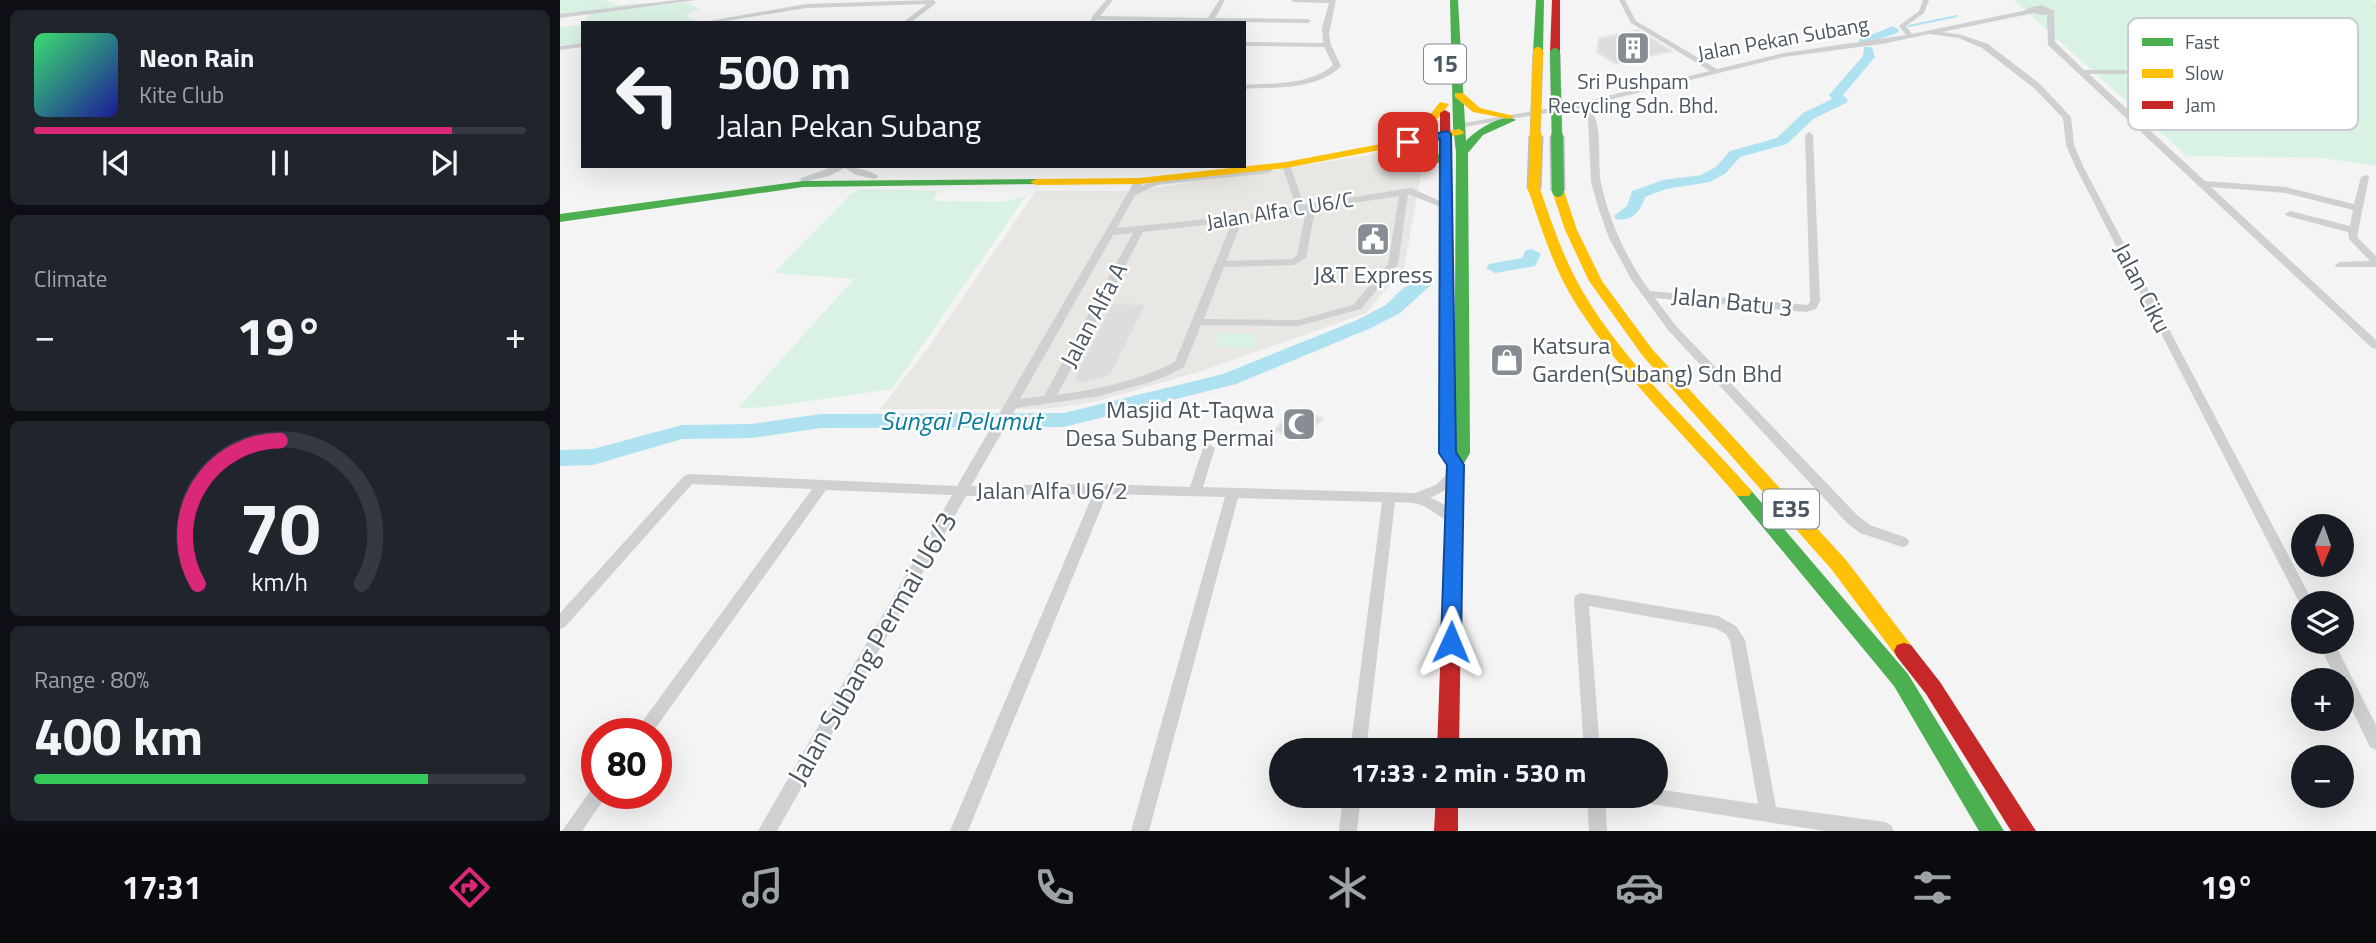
<!DOCTYPE html>
<html lang="en">
<head>
<meta charset="utf-8">
<style>
	body { margin:0; font-family:"Titillium Web",sans-serif; background:#20242c; color:#f1f3f6; height:100vh; display:flex; flex-direction:column; font-size:26px; white-space:nowrap }
	* { box-sizing:border-box; margin:0 }
	p { font-size:23px; color:#9ea1a6 }
	.icon { flex:none; width:38px; height:38px; fill:none; stroke:currentColor; stroke-width:2; stroke-linecap:round; stroke-linejoin:round }
	.map { position:relative; flex:1; overflow:hidden }
	.drawer { display:flex; flex-direction:column; gap:10px; padding:10px; background:#0d0f14; width:560px }
	.drawer>* { flex:none }
	.banner { position:absolute; left:21px; top:21px; width:665px; height:147px; border-radius:0px; box-shadow:0 7px 28px #0002; background:#171b24; color:#f1f3f6; overflow:hidden }
	.needle { width:46px; rotate:182deg }
	.controls { position:absolute; left:1731px; top:514px; display:grid; gap:14px }
	.controls a { display:grid; place-items:center; width:63px; height:63px; border-radius:50%; background:#171b24; box-shadow:0 7px 28px #0002; font-size:35px }
	.speed { position:absolute; left:21px; top:718px; display:flex; gap:14px; font-size:35px; font-weight:700; text-align:center }
	.speed>* { display:grid; place-content:center; width:91px; height:91px; border-radius:50%; background:#171b24; box-shadow:0 7px 28px #0002; line-height:1 }
	.speed .limit { border:10px solid #d22; background:#fff; color:#111 }
	.pin { position:absolute; display:grid; place-items:center; width:60px; height:60px; color:#fff; margin:-30px; border-radius:14px; box-shadow:0 4px 10px #0006 }
	.me { position:absolute; width:77px; margin:-38px; rotate:1deg; stroke-linejoin:round; filter:drop-shadow(0 0 5px #0008) }
	.turn { display:flex; align-items:center; gap:24px; height:147px; padding:0 21px; font-size:32px }
	.turn .icon { width:91px; height:91px; stroke-width:2.5 }
	.turn b { display:block; font-size:49px; line-height:60px }
	.big { font-size:52px; font-weight:700; line-height:1.1 }
	.drawer .widget { flex:1; display:flex; flex-direction:column; justify-content:center; gap:10px; min-width:0; padding:0 24px; border-radius:10px; background:#20242c }
	.drawer .dial { align-items:center; gap:0 }
	.dial svg { height:182px; overflow:visible; fill:none; stroke:#363941; stroke-width:7; stroke-linecap:round; text-anchor:middle }
	.dial text { fill:#f1f3f6; stroke:none }
	.song { display:flex; align-items:center; gap:21px }
	.cover { width:84px; height:84px; border-radius:10px; background:linear-gradient(135deg,hsl(140 70% 55%),hsl(240 70% 35%)) }
	.played { height:7px; border-radius:4px; background:linear-gradient(90deg,#db2777 85%,#363941 85%) }
	.keys { display:flex; justify-content:space-around; direction:ltr }
	.heat { display:flex; justify-content:space-between; align-items:center; font-size:38px; direction:ltr }
	.charge { height:10px; border-radius:5px; background:linear-gradient(90deg,#34c759 80%,#363941 0) }
	.trip { position:absolute; left:709px; top:738px; width:399px; height:70px; border-radius:35px; background:#171b24; box-shadow:0 7px 28px #0002; font-weight:700; line-height:70px; text-align:center }
	.tabs { display:flex; height:112px; justify-content:space-around; align-items:center; background:#090b0e; color:#9ea1a6 }
	.tabs .icon { width:49px; height:49px }
	.tabs .on { color:#db2777 }
	.tabs b { font-size:32px; color:#f1f3f6 }
	main { display:flex; flex:1; min-height:0 }
	.map>svg:first-child { display:block }
</style>
</head>
<body>
<main>
<section class="drawer">
<div class="widget">
<div class="song"><i class="cover"></i><div><b>Neon Rain</b><p>Kite Club</p></div></div>
<div class="played"></div>
<div class="keys"><svg class="icon" aria-label="previous" viewBox="0 0 24 24"><path d="M18 5L8 12l10 7zM5 5v14"/></svg><svg class="icon" aria-label="pause" viewBox="0 0 24 24"><path d="M8 5v14M16 5v14"/></svg><svg class="icon" aria-label="next" viewBox="0 0 24 24"><path d="M6 5l10 7-10 7zM19 5v14"/></svg></div>
</div>
<div class="widget"><p>Climate</p>
<div class="heat"><a>−</a><b class="big">19°</b><a>+</a></div>
</div>
<div class="widget dial"><svg viewBox="0 0 100 80">
<path d="M14 69A42 42 0 1 1 86 69"/>
<path d="M14 69A42 42 0 0 1 50 6" stroke="#db2777"/>
<text x="50" y="56" font-size="32" font-weight="700">70</text>
<text x="50" y="72" font-size="11">km/h</text>
</svg></div>
<div class="widget"><p>Range · 80%</p><b class="big">400 km</b><div class="charge"></div></div>
</section>
<div class="map">
<svg width="1816" height="831" viewBox="0 0 1816 831">
	<rect width="100%" height="100%" fill="#f4f4f4"/>
	<path fill="#e8e7e3" d="M850,149L864,156L844,269L806,313L642,371L530,403L484,409H320L365,352L476,191H573Z"/>
	<g fill="#d9f2e3">
		<path d="M0,0H44L59,5L131,0L0,15Z"/>
		<path d="M1454,0H1811L1816,2V166L1763,158L1627,156Z"/>
		<path d="M129,2L139,9L125,16L139,21L23,23V43L0,45V27L21,25L31,13Z"/>
		<path d="M302,189L378,191L373,201L441,202L466,196L332,389L208,407L178,408L294,279L214,273L291,194Z"/>
		<path d="M660,333L698,334L693,348L655,347Z"/>
	</g>
	<g fill="none" stroke-linecap="round" stroke-linejoin="round">
		<path stroke="#aee2f0" stroke-width="2" d="M1349,26L1397,16"/>
		<g fill="#aee2f0" fill-rule="evenodd">
			<path d="M1333,26L1339,30L1337,33L1304,44L1298,40Z"/>
			<path d="M1304,47H1312L1315,57L1283,95L1288,100L1286,103L1253,119L1227,144L1180,157L1166,173L1150,182L1106,189L1085,197C1081,210 1072,223 1056,219L1054,216L1067,206L1072,191L1103,180L1141,175L1156,167L1170,151L1217,138L1243,113L1272,99L1269,95L1303,56Z"/>
			<path d="M972,249L981,254L975,266L935,273L926,268L929,264L962,258L966,250Z"/>
			<path d="M862,280L871,285L840,313L811,328L676,384L504,427L261,428L191,438L122,439L33,465L0,466V450L33,449L122,425L191,424L261,414L504,413L663,374L797,320L826,305L843,288Z"/>
		</g>
	</g>
	<g fill="#ddddde" stroke="#e5e6e7" stroke-width="2">
		<path d="M1078,30L1112,51L1056,64L1037,52L1039,38Z"/>
		<path d="M552,303L586,304L551,376L519,384L514,378Z"/>
		<path d="M734,408L763,418L743,441L714,431Z"/>
	</g>
	<g fill="none" stroke-linecap="round" stroke-linejoin="round">
		<g fill="#ced0d2" fill-rule="evenodd">
			<path d="M117,0H137L0,18V14Z"/>
			<path d="M373,0L376,2L375,4L350,23H342L367,4L246,8L154,23H137L246,4Z"/>
			<path d="M546,0H553L540,16L648,18L659,0H665L655,18L748,19L751,21L748,23L536,20L534,22H530L532,17Z"/>
			<path d="M731,0H776L769,34L771,45L781,66C758,90 715,87 684,89V85C713,83 751,85 773,65L764,47L684,46V42L763,43L762,28L769,3L734,2Z"/>
			<path d="M1059,0H1065L1076,21L1157,69L1224,53L1346,35L1339,26L1359,11L1363,0H1369L1364,13L1346,26L1352,34L1467,10L1468,8L1482,5L1494,11L1495,42L1524,70H1663L1664,72L1660,74H1529L1645,181L1726,187L1794,204L1801,177L1808,175L1809,177L1797,237L1816,256V267H1776L1775,265L1780,262L1810,261L1789,239L1788,232L1727,216L1725,214L1730,211L1790,226L1793,210L1726,193L1651,187L1816,340V349L1812,348L1488,45L1487,14L1482,15L1474,13L1382,32L1402,35L1428,44L1480,84L1511,117L1514,145L1523,166L1754,604H1743L1742,608L1515,166L1506,145L1503,118L1474,88L1422,48L1399,38L1369,34L1322,44L1224,57L1024,106C1028,109 1033,114 1035,118C1041,129 1038,168 1041,183C1049,221 1067,260 1090,291L1248,305L1250,301L1245,135L1249,132L1253,135L1260,301L1256,309L1246,312L1095,298L1116,326L1298,516L1310,525L1347,538L1349,542L1347,546L1342,547L1300,533L1288,524L1108,330L1071,279L1049,238L1039,210L1031,182L1028,119L1017,108L898,128L894,126L898,124L1019,103L1150,71L1071,23Z"/>
			<path d="M23,43V47L0,50V46Z"/>
			<path d="M726,162L730,165L744,205L851,188L891,206L886,209L883,208L848,194L838,264L801,309L738,326L641,325L624,367L607,376L587,383L539,396L456,408L411,486L542,484L630,487L643,448L649,444L655,448L643,487L855,493L876,485L889,472H899L901,475C892,487 883,492 870,498C881,502 894,509 901,519L899,523C887,525 872,508 858,504C851,502 843,503 835,502L806,751H790L822,502L678,498L589,831H571L665,497L547,494L408,831H390L533,494L406,496L217,831H198L392,495L266,490L92,733H74L252,489L132,484L5,627L0,629V613L124,476L129,474L397,486L576,179L579,178L584,181L581,186L595,180L709,167L713,170L709,173L597,185L575,195L557,228L678,216L736,207L722,165ZM839,196L828,264L793,305L738,320L644,319L664,267L734,265L746,258L755,209ZM746,211L737,255L732,259L666,261L682,221ZM672,222L615,362C578,381 538,389 497,395L583,232ZM573,233L484,396L460,399L553,235Z"/>
			<path d="M275,166C291,166 306,169 319,176L315,179L296,175L285,168L269,176L244,182L239,179Z"/>
			<path d="M1021,593L1158,616L1176,626L1185,640L1216,807L1325,822L1331,825L1334,831H1265L1078,802L1075,796H1096V789L1198,804L1170,641L1166,634L1155,628L1029,606L1040,751H1024L1014,599L1016,595Z"/>
			<path d="M1758,642H1774L1816,725V750L1810,747L1782,689V681H1777Z"/>
			<path d="M37,786V793H48L22,831H2L33,787Z"/>
			<path d="M783,796H801L797,831H779Z"/>
			<path d="M1027,796H1045L1047,831H1029Z"/>
		</g>
		<g fill="#4caf50" fill-rule="evenodd">
			<path d="M890,0H898L906,141C915,131 943,112 956,120L923,135L908,153L910,453L903,465L901,482H889C883,472 888,462 894,453L896,152L893,126Z"/>
			<path d="M976,0H984L983,52L978,55L973,52Z"/>
			<path d="M829,142L864,145L892,163L882,165L857,150L825,147V143Z"/>
			<path d="M476,179L482,182L480,184L243,187L0,222V214L243,181Z"/>
			<path d="M1183,486L1189,488L1348,674L1444,831H1419L1334,686L1177,496L1174,492L1177,488Z"/>
		</g>
		<g fill="#ffc107" fill-rule="evenodd">
			<path d="M895,93H903L920,108L954,116L949,119L913,112L895,97Z"/>
			<path d="M880,102L889,104C878,119 863,139 842,137V133L865,121Z"/>
			<path d="M899,129L904,132L903,134L726,168L579,184L476,185L470,182L476,179L579,178L726,162Z"/>
			<path d="M974,185L980,189C992,224 1004,260 1023,292C1066,366 1133,424 1189,488L1192,492L1189,496H1177C1121,430 1054,369 1010,294C991,261 980,224 968,189Z"/>
			<path d="M998,187L1004,191L1017,230L1042,281L1092,349L1286,560L1351,645L1354,651L1351,657L1344,659L1337,657L1272,570L1082,355L1029,281L1005,230L992,191Z"/>
		</g>
		<g fill="#c62828" fill-rule="evenodd">
			<path d="M992,0H1000V53L995,56L990,53Z"/>
			<path d="M885,110L890,113L896,453L903,465L901,469H889L880,453V113Z"/>
			<path d="M895,472L901,474L903,478L899,751H877L887,478L889,474Z"/>
			<path d="M1344,643L1351,645L1380,682L1476,831H1451L1366,694L1337,657L1334,651L1337,645Z"/>
			<path d="M876,796H898V831H874Z"/>
		</g>
		<g stroke="#b9bec3" stroke-width="11" stroke-linecap="butt">
			<path id="fast-bridge-far1" d="M995,53L997,138"/>
		</g>
		<g stroke="#b9bec3" stroke-width="15" stroke-linecap="butt">
			<path id="fast-bridge" d="M997,136L998,191"/>
		</g>
		<g stroke="#b9bec3" stroke-width="11" stroke-linecap="butt">
			<path id="slow-bridge-far1" d="M975,138L978,52"/>
		</g>
		<g stroke="#b9bec3" stroke-width="15" stroke-linecap="butt">
			<path id="slow-bridge" d="M974,189L976,136"/>
		</g>
		<use href="#fast-bridge-far1" stroke="#4caf50" stroke-width="10"/>
		<use href="#fast-bridge" stroke="#4caf50" stroke-width="12"/>
		<use href="#slow-bridge-far1" stroke="#ffc107" stroke-width="10"/>
		<use href="#slow-bridge" stroke="#ffc107" stroke-width="12"/>
	</g>
	<path fill="#1a73e8" stroke="#114b97" stroke-width="2" d="M886,131L891,134L896,452L904,465L901,642L898,648L891,650L884,648L881,642L887,465L879,453L880,139L848,145L843,142Z"/>
	<defs>
		<g id="building-square" transform="scale(1.75)"><rect x="-9" y="-9" width="18" height="18" rx="4" fill="#868d94" stroke="#fff"/><path d="M-4-6H4V6H1V3H-1V6H-4ZM-2.5-4.3h1.7v1.8h-1.7ZM.8-4.3h1.7v1.8H.8ZM-2.5-1h1.7V.8h-1.7ZM.8-1h1.7V.8H.8Z" fill="#fff"/></g>
		<g id="civic-square" transform="scale(1.75)"><rect x="-9" y="-9" width="18" height="18" rx="4" fill="#868d94" stroke="#fff"/><path d="M-.6-6.5H3V-4.5H.6V-3L4-1V1h2V6H-6V1h2V-1L-.6-3ZM-1.2 2.5V6h2.4V2.5Z" fill="#fff"/></g>
		<g id="shop-square" transform="scale(1.75)"><rect x="-9" y="-9" width="18" height="18" rx="4" fill="#868d94" stroke="#fff"/><path d="M-5-2.5h2.3a2.7 3.5 0 0 1 5.4 0H5L5.5 6h-11ZM-1.5-2.5h3a1.5 2.3 0 0 0-3 0Z" fill="#fff"/></g>
		<g id="mosque-square" transform="scale(1.75)"><rect x="-9" y="-9" width="18" height="18" rx="4" fill="#868d94" stroke="#fff"/><path d="M3.5-4.9A6 6 0 1 0 3.5 4.9A5 5 0 1 1 3.5-4.9Z" fill="#fff"/></g>
	</defs>
	<g fill-rule="evenodd">
		<use href="#building-square" x="1073" y="48"/>
		<use href="#civic-square" x="813" y="239"/>
		<use href="#shop-square" x="947" y="360"/>
		<use href="#mosque-square" x="739" y="424"/>
	</g>
	<g text-anchor="middle" stroke-width="5" stroke-linejoin="round" paint-order="stroke">
		<g font-size="21" fill="#4a5661" stroke="#fff">
			<text transform="translate(1223 39) rotate(-10)" y="7">Jalan Pekan Subang</text>
			<text transform="translate(720 211) rotate(-9)" y="7">Jalan Alfa C U6/C</text>
		</g>
		<g font-size="21" fill="#4a5661" stroke="#fff">
			<text x="1073" y="89">Sri Pushpam<tspan x="1073" dy="24">Recycling Sdn. Bhd.</tspan></text>
		</g>
		<g fill="#fff" stroke="#808990" stroke-width="2">
			<rect x="864" y="44.5" width="42" height="39" rx="5"/>
			<rect x="1203" y="489.5" width="56" height="39" rx="5"/>
		</g>
		<g font-size="23" font-weight="bold" fill="#4a5661">
			<text x="885" y="72">15</text>
			<text x="1231" y="517">E35</text>
		</g>
		<g font-size="24" fill="#4a5661" stroke="#fff">
			<text x="813" y="283">J&amp;T Express</text>
			<text x="972" y="354" text-anchor="start">Katsura<tspan x="972" dy="28">Garden(Subang) Sdn Bhd</tspan></text>
			<text x="714" y="418" text-anchor="end">Masjid At-Taqwa<tspan x="714" dy="28">Desa Subang Permai</tspan></text>
		</g>
		<g font-size="24" fill="#4a5661" stroke="#fff">
			<text transform="translate(1582 288) rotate(63)" y="8">Jalan Ciku</text>
			<text transform="translate(1172 302) rotate(6)" y="8">Jalan Batu 3</text>
			<text transform="translate(534 315) rotate(-62)" y="8">Jalan Alfa A</text>
			<text x="492" y="499">Jalan Alfa U6/2</text>
		</g>
		<g font-size="26" font-style="italic" fill="#0c7c9b" stroke="#fff">
			<text x="401" y="430">Sungai Pelumut</text>
		</g>
		<g font-size="28" fill="#4a5661" stroke="#fff">
			<text transform="translate(312 648) rotate(-60)" y="10">Jalan Subang Permai U6/3</text>
		</g>
	</g>
	<rect x="1568" y="18" width="230" height="112" rx="10" fill="#fff" stroke="#c9ccd0" stroke-width="2"/>
	<rect x="1582" y="38" width="31" height="8" fill="#4caf50"/>
	<rect x="1582" y="69" width="31" height="9" fill="#ffc107"/>
	<rect x="1582" y="101" width="31" height="8" fill="#c62828"/>
	<g font-size="19" fill="#4a5661">
		<text x="1625" y="49">Fast</text>
		<text x="1625" y="80">Slow</text>
		<text x="1625" y="112">Jam</text>
	</g>
</svg>
<div class="controls">
<a><svg class="needle" viewBox="-14 -14 28 28"><path d="M0-13l5 13h-10z" fill="#e53935"/><path d="M0 13l5-13h-10z" fill="#9ea1a6"/></svg></a>
<a><svg class="icon" aria-label="layers" viewBox="0 0 24 24"><path d="M12 4l9 5-9 5-9-5zM3 14l9 5 9-5"/></svg></a>
<a>+</a>
<a>−</a>
</div>
<div class="speed"><div class="limit">80</div></div>
<div class="pin" style="left:848px;top:142px;background:#d93025"><svg class="icon" aria-label="arrive" viewBox="0 0 24 24"><path d="M6 21V4h12l-3 4 3 4H6"/></svg></div>
<svg class="me" style="left:891px;top:642px" viewBox="-20 -20 40 40"><path d="M0-17L14 15 0 8-14 15z" fill="#1a73e8" stroke="#fff" stroke-width="4"/></svg>
<div class="trip">17:33 · 2 min · 530 m</div>
<div class="banner">
<div class="turn"><svg class="icon" aria-label="left" viewBox="0 0 24 24"><path d="M17 20v-9H6M10 6l-5 5 5 5"/></svg><div><b>500 m</b>Jalan Pekan Subang</div></div>
</div>
</div>
</main>
<nav class="tabs">
<b>17:31</b>
<svg class="icon on" aria-label="directions" viewBox="0 0 24 24"><path d="M12 3l9 9-9 9-9-9zM9 14v-3h6M13 9l2 2-2 2"/></svg>
<svg class="icon" aria-label="music" viewBox="0 0 24 24"><path d="M9 18V5l10-2v13"/><circle cx="6" cy="18" r="3"/><circle cx="16" cy="16" r="3"/></svg>
<svg class="icon" aria-label="phone" viewBox="0 0 24 24"><path d="M5 4h4l2 5-3 2q2 4 5 5l2-3 5 2v4C11 20 4 13 5 4z"/></svg>
<svg class="icon" aria-label="climate" viewBox="0 0 24 24"><path d="M12 3v18M4 7l16 10M4 17L20 7"/></svg>
<svg class="icon" aria-label="car" viewBox="0 0 24 24"><path d="M5 17H2v-5l4-1 3-4h7l3 4 3 1v5h-3M9 17h6M6 11h13"/><circle cx="7" cy="17" r="2"/><circle cx="17" cy="17" r="2"/></svg>
<svg class="icon" aria-label="filters" viewBox="0 0 24 24"><path d="M4 7h16M4 17h16"/><circle cx="9" cy="7" r="2"/><circle cx="15" cy="17" r="2"/></svg>
<b>19°</b>
</nav>
</body>
</html>
